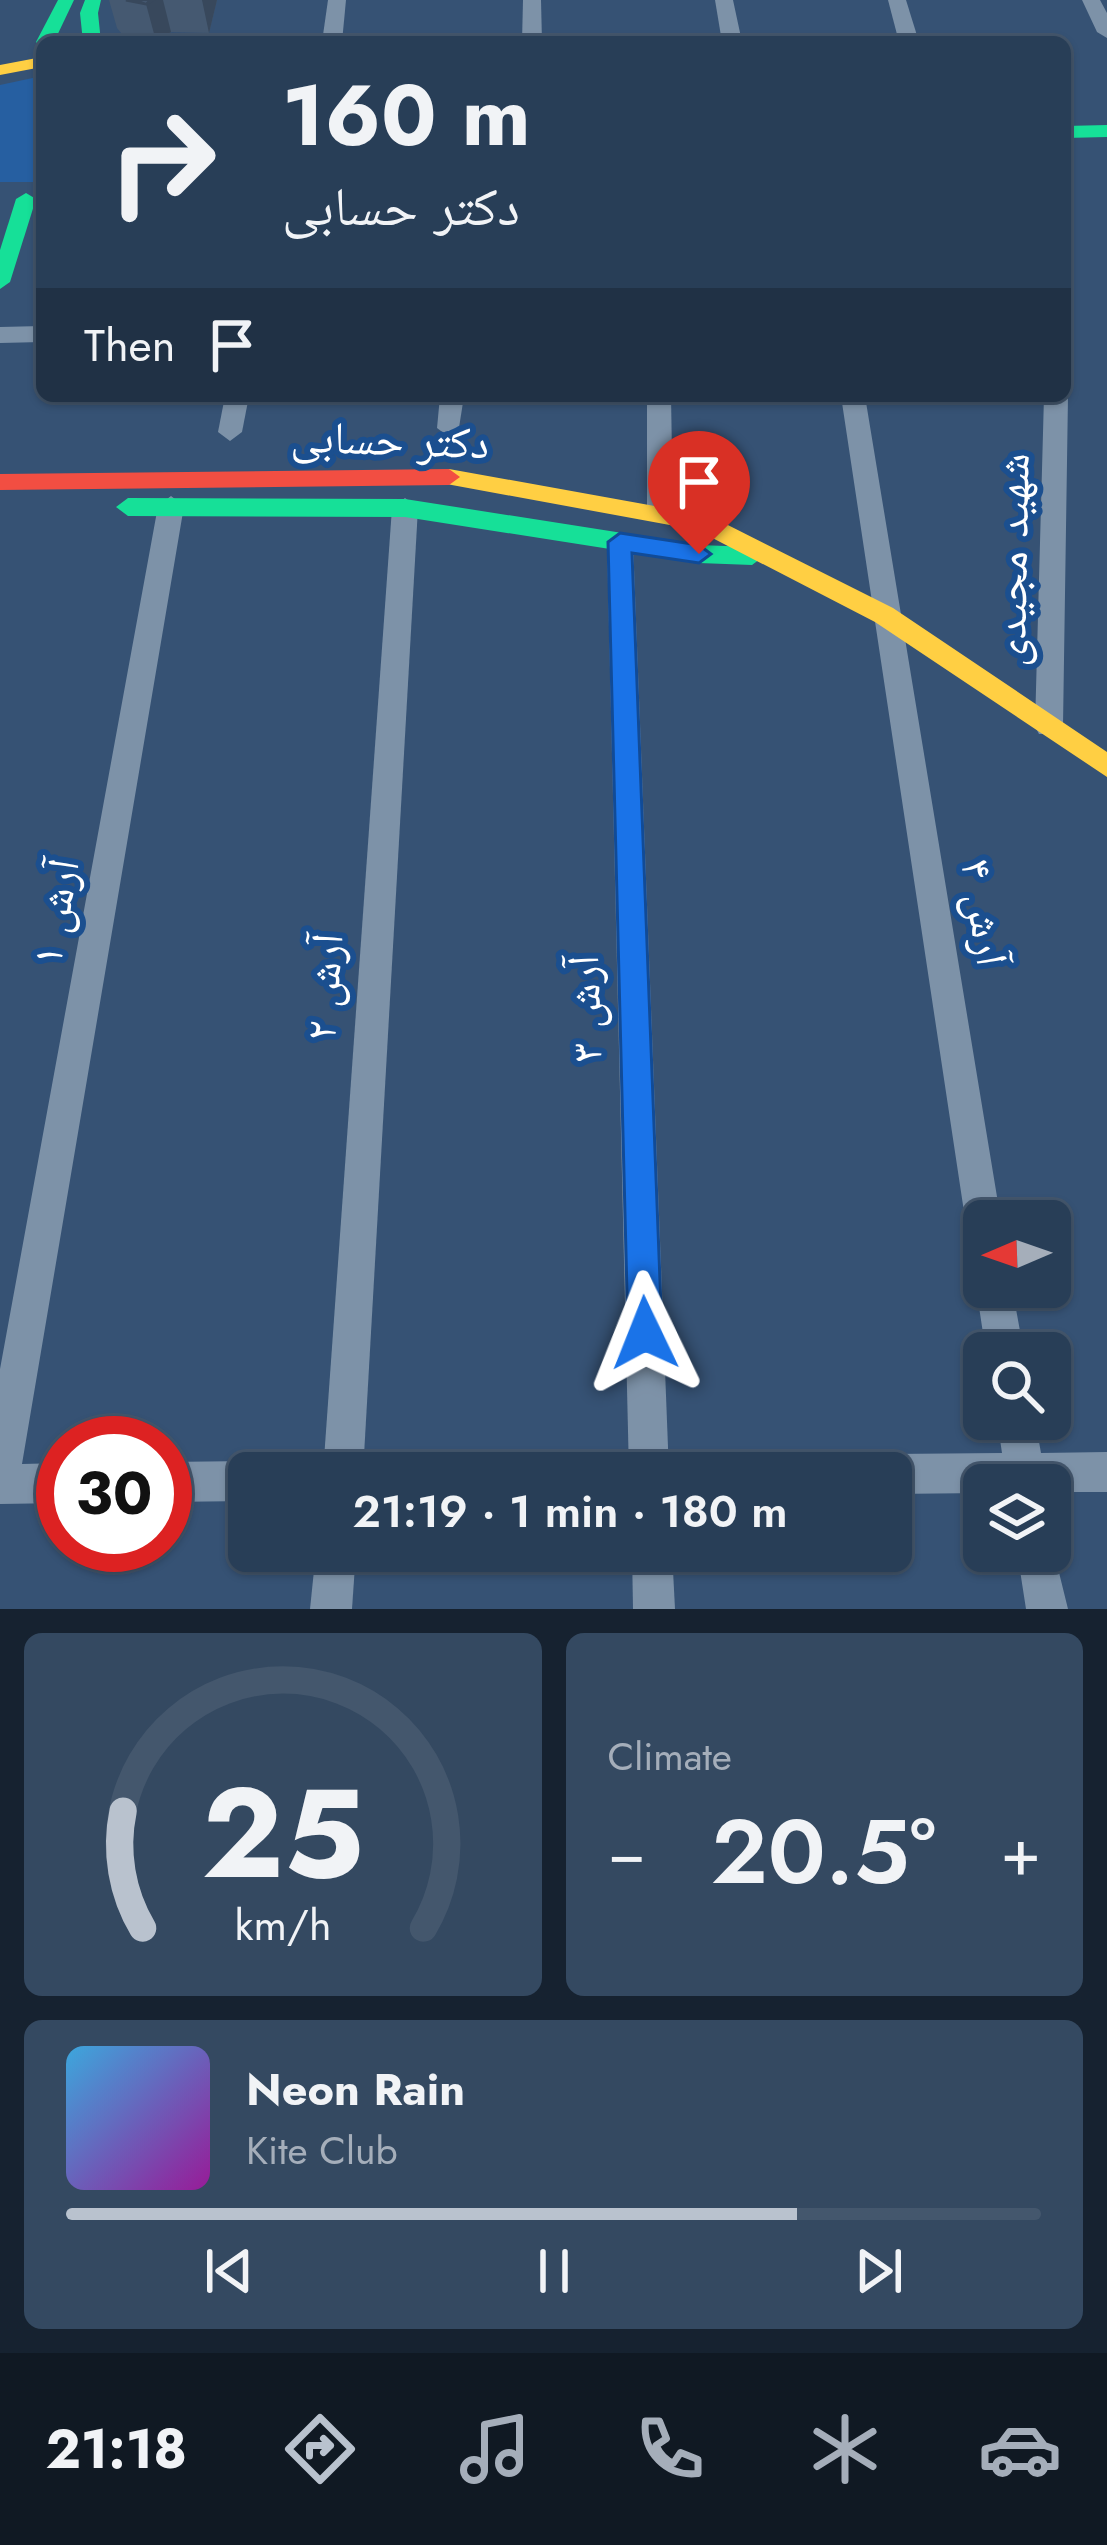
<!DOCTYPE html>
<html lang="en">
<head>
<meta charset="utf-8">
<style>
	body { margin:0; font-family:Jost,"Noto Naskh Arabic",sans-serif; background:#344961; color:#f1f3f6; height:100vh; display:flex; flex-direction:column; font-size:45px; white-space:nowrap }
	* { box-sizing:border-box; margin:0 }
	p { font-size:39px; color:#a5aeba }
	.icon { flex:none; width:66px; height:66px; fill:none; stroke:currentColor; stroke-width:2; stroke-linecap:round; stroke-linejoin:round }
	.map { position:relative; height:1609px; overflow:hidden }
	.side { display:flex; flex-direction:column; gap:24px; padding:24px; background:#162230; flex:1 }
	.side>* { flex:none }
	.top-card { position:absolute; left:36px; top:36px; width:1035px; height:366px; border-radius:18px; box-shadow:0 3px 9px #0004,0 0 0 3px #44576d; background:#283e57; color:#f1f3f6; overflow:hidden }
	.needle { width:78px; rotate:268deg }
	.buttons { position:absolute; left:963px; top:1200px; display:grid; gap:24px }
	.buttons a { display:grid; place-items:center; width:108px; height:108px; border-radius:18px; background:#283e57; box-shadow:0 3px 9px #0004,0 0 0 3px #44576d; font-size:60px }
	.speed { position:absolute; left:36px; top:1416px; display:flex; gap:24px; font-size:60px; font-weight:700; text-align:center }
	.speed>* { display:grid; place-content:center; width:156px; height:156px; border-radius:50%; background:#283e57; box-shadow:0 3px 9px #0004,0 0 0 3px #44576d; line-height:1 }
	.speed .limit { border:18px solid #d22; background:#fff; color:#111 }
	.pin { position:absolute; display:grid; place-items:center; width:102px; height:102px; color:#fff; margin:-123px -51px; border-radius:50% 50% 50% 0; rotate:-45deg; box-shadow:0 0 12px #0007 }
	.pin .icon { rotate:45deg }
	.me { position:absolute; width:132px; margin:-66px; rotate:358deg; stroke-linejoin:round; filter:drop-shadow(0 0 9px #0008) }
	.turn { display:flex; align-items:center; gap:42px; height:252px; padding:0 48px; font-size:54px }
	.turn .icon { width:156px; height:156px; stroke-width:2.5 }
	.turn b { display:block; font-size:84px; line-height:102px }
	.then { display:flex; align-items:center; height:114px; padding:0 48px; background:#0003; gap:24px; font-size:45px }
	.big { font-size:90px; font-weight:600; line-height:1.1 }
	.side .card { flex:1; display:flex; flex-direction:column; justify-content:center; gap:18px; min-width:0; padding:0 42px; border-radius:18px; background:#344961 }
	.side .dial { align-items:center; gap:0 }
	.dial svg { height:312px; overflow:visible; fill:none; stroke:#44576d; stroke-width:7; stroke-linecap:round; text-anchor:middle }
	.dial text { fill:#f1f3f6; stroke:none }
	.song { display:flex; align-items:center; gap:36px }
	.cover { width:144px; height:144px; border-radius:18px; background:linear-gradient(135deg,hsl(200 70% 55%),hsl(300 70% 35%)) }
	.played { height:12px; border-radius:6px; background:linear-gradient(90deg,#b9c2ce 75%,#44576d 75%) }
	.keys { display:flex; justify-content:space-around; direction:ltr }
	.heat { display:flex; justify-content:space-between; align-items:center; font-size:66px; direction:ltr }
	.side .tiles { flex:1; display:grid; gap:24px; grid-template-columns:1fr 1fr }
	.card:last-child { grid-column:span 2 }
	.trip { position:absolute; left:228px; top:1452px; width:684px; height:120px; border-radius:18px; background:#283e57; box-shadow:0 3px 9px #0004,0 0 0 3px #44576d; font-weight:600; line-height:120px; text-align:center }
	.dock { display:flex; height:192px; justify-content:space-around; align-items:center; background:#101923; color:#a5aeba }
	.dock .icon { width:84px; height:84px }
	.dock .on { color:#b9c2ce }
	.dock b { font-size:54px; color:#f1f3f6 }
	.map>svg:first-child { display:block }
</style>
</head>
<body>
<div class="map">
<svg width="1107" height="1609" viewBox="0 0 1107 1609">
	<rect width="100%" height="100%" fill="#365274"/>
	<path fill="#265fa1" d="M42,76V182H0V85Z"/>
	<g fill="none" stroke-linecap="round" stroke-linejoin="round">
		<g fill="#7d92a8" fill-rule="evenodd">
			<path d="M328,0H346L342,42H322Z"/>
			<path d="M523,0H541L542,42H522Z"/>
			<path d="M715,0H733L742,42H722Z"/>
			<path d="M888,0H906L919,42H899Z"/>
			<path d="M1082,0H1100L1107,13V38L1097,32Z"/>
			<path d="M42,326V342L0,343V327Z"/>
			<path d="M1065,391L1068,396L1063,726L1059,734H1039L1035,726L1044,396H1065Z"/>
			<path d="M225,396H249L242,432L230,441L218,432Z"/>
			<path d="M440,396H464L458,434L449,437L437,428Z"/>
			<path d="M647,396H671L673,513L660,523L647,513Z"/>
			<path d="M841,396H865L1001,1221H984V1243L971,1238L966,1225Z"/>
			<path d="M171,496L184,506L22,1464L63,1463V1503L0,1504V1369L158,506Z"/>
			<path d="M405,498L418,508L363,1473H323L392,508Z"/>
			<path d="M620,532L633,542L669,1473H629L607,542Z"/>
			<path d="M984,1273V1287H1012L1024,1353H986L976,1287Z"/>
			<path d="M997,1419H1035L1041,1453L1107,1452V1492H1050V1485H984V1493L891,1494V1473H872L877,1460L891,1454L1002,1453Z"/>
			<path d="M249,1461L265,1473H249V1501L165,1502V1462Z"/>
			<path d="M1050,1536L1068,1609H1026L1017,1551H1050Z"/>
			<path d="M316,1551H356L352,1609H310Z"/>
			<path d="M632,1551H672L675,1609H633Z"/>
		</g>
		<g fill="#16e098" fill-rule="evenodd">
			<path d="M58,0H74L54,42L39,46L36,42Z"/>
			<path d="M85,0H101L98,13L101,42H83L80,13Z"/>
			<path d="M1107,125V137L1065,138V126Z"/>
			<path d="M26,193L36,199L10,282L0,289V250L16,199Z"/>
			<path d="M128,498L405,499L699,545L752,547L764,556L752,565L699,563L405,517L128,516L116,507Z"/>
		</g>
		<g fill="#ffcf43" fill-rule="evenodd">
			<path d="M42,57V67L0,75V65Z"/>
			<path d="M449,469L710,516L893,608L1107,752V777L875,622L697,530L441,483L438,477Z"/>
		</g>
		<path fill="#f24e42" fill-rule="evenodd" d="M449,469L460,477L449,485L0,490V474Z"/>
	</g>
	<path fill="#455971" d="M109,0H217L209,33L171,32L156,41L122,34L117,28Z"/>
	<g fill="#38485c">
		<path d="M153,0H163L171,32L156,41L146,4Z"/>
		<path d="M202,0H217L209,33Z"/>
	</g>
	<path fill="#506783" stroke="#38485c" stroke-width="3" d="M126,0H153L146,4Z"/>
	<path fill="#1a73e8" stroke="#114b97" stroke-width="3" d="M620,533L699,545L711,554L699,563L632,553L662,1333L657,1345L645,1350L633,1345L628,1333L608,542Z"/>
	<g text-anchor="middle" stroke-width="12" stroke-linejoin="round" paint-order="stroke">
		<g font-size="45" fill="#fff" stroke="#1b4f8f">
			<text transform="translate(390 439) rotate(2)" y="16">دکتر حسابی</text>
			<text transform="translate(1011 560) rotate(-89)" y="16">شهید مجیدی</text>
			<text transform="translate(54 912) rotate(-80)" y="16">آرش ۱</text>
			<text transform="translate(985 912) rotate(81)" y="16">آرش ۴</text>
			<text transform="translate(323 987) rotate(-86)" y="16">آرش ۲</text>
			<text transform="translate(584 1009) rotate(-92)" y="16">آرش ۳</text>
		</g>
	</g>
</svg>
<div class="buttons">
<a><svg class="needle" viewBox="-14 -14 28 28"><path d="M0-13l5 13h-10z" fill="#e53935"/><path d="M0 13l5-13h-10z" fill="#a5aeba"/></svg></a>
<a><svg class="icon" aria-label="search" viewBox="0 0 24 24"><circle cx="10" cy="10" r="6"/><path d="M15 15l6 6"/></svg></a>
<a><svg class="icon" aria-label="layers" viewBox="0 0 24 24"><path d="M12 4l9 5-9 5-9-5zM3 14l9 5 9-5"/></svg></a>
</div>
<div class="speed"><div class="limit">30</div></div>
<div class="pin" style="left:699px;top:554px;background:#d93025"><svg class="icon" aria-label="arrive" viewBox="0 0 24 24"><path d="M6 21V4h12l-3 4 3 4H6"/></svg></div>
<svg class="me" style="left:645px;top:1333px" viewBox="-20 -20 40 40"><path d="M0-17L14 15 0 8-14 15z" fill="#1a73e8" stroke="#fff" stroke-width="4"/></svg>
<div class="trip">21:19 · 1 min · 180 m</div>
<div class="top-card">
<div class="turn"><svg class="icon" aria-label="right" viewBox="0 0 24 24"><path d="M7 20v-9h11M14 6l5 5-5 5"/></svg><div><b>160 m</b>دکتر حسابی</div></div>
<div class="then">Then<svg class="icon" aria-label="arrive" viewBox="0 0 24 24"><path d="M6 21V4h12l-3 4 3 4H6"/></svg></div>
</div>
</div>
<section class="side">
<div class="tiles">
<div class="card dial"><svg viewBox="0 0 100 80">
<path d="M14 69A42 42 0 1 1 86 69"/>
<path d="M14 69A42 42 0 0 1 9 39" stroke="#b9c2ce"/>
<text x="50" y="56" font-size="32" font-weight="700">25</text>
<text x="50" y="72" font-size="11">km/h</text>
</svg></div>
<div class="card"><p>Climate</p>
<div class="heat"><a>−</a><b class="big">20.5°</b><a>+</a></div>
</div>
<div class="card">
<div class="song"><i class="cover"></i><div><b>Neon Rain</b><p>Kite Club</p></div></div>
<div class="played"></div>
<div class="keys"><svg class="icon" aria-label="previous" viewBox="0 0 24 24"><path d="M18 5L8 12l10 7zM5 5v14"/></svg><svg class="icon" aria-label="pause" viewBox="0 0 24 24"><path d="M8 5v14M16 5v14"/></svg><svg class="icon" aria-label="next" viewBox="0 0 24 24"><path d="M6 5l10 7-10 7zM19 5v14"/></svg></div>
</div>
</div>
</section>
<nav class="dock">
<b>21:18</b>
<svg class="icon on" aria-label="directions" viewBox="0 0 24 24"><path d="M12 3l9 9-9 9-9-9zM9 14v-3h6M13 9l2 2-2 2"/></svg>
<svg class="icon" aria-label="music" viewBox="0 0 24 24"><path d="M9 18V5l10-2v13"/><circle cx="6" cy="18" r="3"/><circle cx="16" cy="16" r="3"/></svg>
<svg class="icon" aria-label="phone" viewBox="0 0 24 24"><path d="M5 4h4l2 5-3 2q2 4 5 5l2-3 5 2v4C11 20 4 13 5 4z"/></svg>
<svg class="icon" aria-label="climate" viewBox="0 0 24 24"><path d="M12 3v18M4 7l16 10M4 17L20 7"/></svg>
<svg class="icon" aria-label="car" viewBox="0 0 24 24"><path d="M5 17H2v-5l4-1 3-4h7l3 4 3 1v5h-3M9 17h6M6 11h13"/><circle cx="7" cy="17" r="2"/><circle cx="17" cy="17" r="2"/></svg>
</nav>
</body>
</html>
